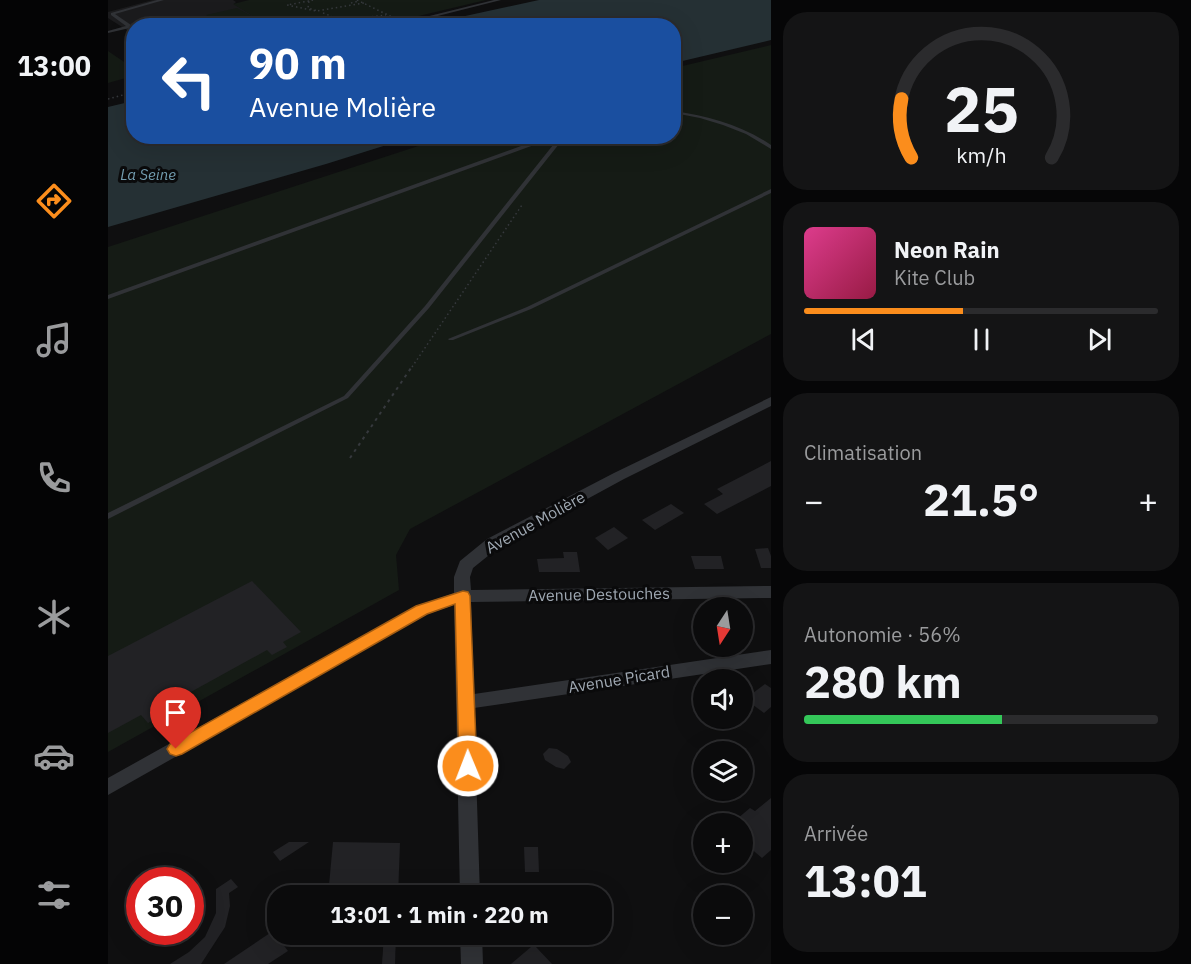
<!DOCTYPE html>
<html lang="fr">
<head>
<meta charset="utf-8">
<style>
	body { margin:0; font-family:"IBM Plex Sans",sans-serif; background:#141415; color:#f1f3f6; height:100vh; display:flex; flex-direction:column; font-size:22px; white-space:nowrap }
	* { box-sizing:border-box; margin:0 }
	p { font-size:20px; color:#9a9b9d }
	.icon { flex:none; width:33px; height:33px; fill:none; stroke:currentColor; stroke-width:2; stroke-linecap:round; stroke-linejoin:round }
	.map { position:relative; flex:1; overflow:hidden }
	.sheet { display:flex; flex-direction:column; gap:12px; padding:12px; background:#060607; width:420px }
	.sheet>* { flex:none }
	.guide { position:absolute; left:18px; top:18px; width:555px; height:126px; border-radius:24px; box-shadow:0 6px 24px #0002,0 0 0 2px #2b2b2d; background:#1a4fa0; color:#fff; overflow:hidden }
	.needle { width:39px; rotate:192deg }
	.tools { position:absolute; left:585px; top:597px; display:grid; gap:12px }
	.tools a { display:grid; place-items:center; width:60px; height:60px; border-radius:50%; background:#0b0b0c; box-shadow:0 6px 24px #0002,0 0 0 2px #2b2b2d; font-size:30px }
	.speed { position:absolute; left:18px; top:867px; display:flex; gap:12px; font-size:30px; font-weight:700; text-align:center }
	.speed>* { display:grid; place-content:center; width:78px; height:78px; border-radius:50%; background:#0b0b0c; box-shadow:0 6px 24px #0002,0 0 0 2px #2b2b2d; line-height:1 }
	.speed .limit { border:9px solid #d22; background:#fff; color:#111 }
	.pin { position:absolute; display:grid; place-items:center; width:51px; height:51px; color:#fff; margin:-62px -26px; border-radius:50% 50% 50% 0; rotate:-45deg; box-shadow:0 0 6px #0007 }
	.pin .icon { rotate:45deg }
	.me { position:absolute; width:66px; margin:-33px; rotate:359deg; stroke-linejoin:round; filter:drop-shadow(0 0 4px #0008) }
	.turn { display:flex; align-items:center; gap:21px; height:126px; padding:0 24px; font-size:27px }
	.turn .icon { width:78px; height:78px; stroke-width:2.5 }
	.turn b { display:block; font-size:42px; line-height:51px }
	.big { font-size:45px; font-weight:700; line-height:1.1 }
	.sheet .tile { flex:1; display:flex; flex-direction:column; justify-content:center; gap:9px; min-width:0; padding:0 21px; border-radius:24px; background:#141415 }
	.sheet .dial { align-items:center; gap:0 }
	.dial svg { height:156px; overflow:visible; fill:none; stroke:#2b2b2d; stroke-width:7; stroke-linecap:round; text-anchor:middle }
	.dial text { fill:#f1f3f6; stroke:none }
	.song { display:flex; align-items:center; gap:18px }
	.cover { width:72px; height:72px; border-radius:9px; background:linear-gradient(135deg,hsl(330 70% 55%),hsl(340 70% 35%)) }
	.played { height:6px; border-radius:3px; background:linear-gradient(90deg,#fb8d1c 45%,#2b2b2d 45%) }
	.keys { display:flex; justify-content:space-around; direction:ltr }
	.heat { display:flex; justify-content:space-between; align-items:center; font-size:33px; direction:ltr }
	.charge { height:9px; border-radius:4px; background:linear-gradient(90deg,#34c759 56%,#2b2b2d 0) }
	.trip { position:absolute; left:159px; top:885px; width:345px; height:60px; border-radius:24px; background:#0b0b0c; box-shadow:0 6px 24px #0002,0 0 0 2px #2b2b2d; font-weight:700; line-height:60px; text-align:center }
	main { display:flex; flex:1; min-height:0 }
	.dock { display:flex; flex-direction:column; width:108px; justify-content:space-around; align-items:center; background:#040405; color:#9a9b9d }
	.dock .icon { width:42px; height:42px }
	.dock .on { color:#fb8d1c }
	.dock b { font-size:27px; color:#f1f3f6 }
	.map>svg:first-child { display:block }
</style>
</head>
<body>
<main>
<nav class="dock">
<b>13:00</b>
<svg class="icon on" aria-label="directions" viewBox="0 0 24 24"><path d="M12 3l9 9-9 9-9-9zM9 14v-3h6M13 9l2 2-2 2"/></svg>
<svg class="icon" aria-label="music" viewBox="0 0 24 24"><path d="M9 18V5l10-2v13"/><circle cx="6" cy="18" r="3"/><circle cx="16" cy="16" r="3"/></svg>
<svg class="icon" aria-label="phone" viewBox="0 0 24 24"><path d="M5 4h4l2 5-3 2q2 4 5 5l2-3 5 2v4C11 20 4 13 5 4z"/></svg>
<svg class="icon" aria-label="climate" viewBox="0 0 24 24"><path d="M12 3v18M4 7l16 10M4 17L20 7"/></svg>
<svg class="icon" aria-label="car" viewBox="0 0 24 24"><path d="M5 17H2v-5l4-1 3-4h7l3 4 3 1v5h-3M9 17h6M6 11h13"/><circle cx="7" cy="17" r="2"/><circle cx="17" cy="17" r="2"/></svg>
<svg class="icon" aria-label="filters" viewBox="0 0 24 24"><path d="M4 7h16M4 17h16"/><circle cx="9" cy="7" r="2"/><circle cx="15" cy="17" r="2"/></svg>
</nav>
<div class="map">
<svg width="663" height="964" viewBox="0 0 663 964">
	<rect width="100%" height="100%" fill="#0f0f10"/>
	<path fill="#1b1b1d" d="M45,0H125L128,2L126,4L154,21L135,26H26L25,34L0,18V12Z"/>
	<g fill="#151b15">
		<path d="M141,0H378L273,25H116L98,15L129,8L153,21L125,4Z"/>
		<path d="M663,45V334L302,529L288,555L291,590L0,752V247L338,137L566,136V68Z"/>
		<path d="M0,51L25,68V76L0,83Z"/>
	</g>
	<g fill="#253034">
		<path d="M431,0H663V40L566,63V26L316,25Z"/>
		<path d="M25,101L26,136L304,137L218,164L0,227V107Z"/>
	</g>
	<g fill="#222225">
		<path d="M663,461V486L609,514L596,504L615,494L609,489Z"/>
		<path d="M563,504L576,513L547,530L534,520Z"/>
		<path d="M506,527L520,538L500,550L487,538Z"/>
		<path d="M660,548L663,556V568H653L647,549Z"/>
		<path d="M455,552H469L472,572H431L429,559L456,558Z"/>
		<path d="M583,556H613L616,569H587Z"/>
		<path d="M144,581L193,632L175,642L179,647L164,655L159,650L52,709L56,714L40,723L33,715L0,733V656Z"/>
		<path d="M657,684L663,688V707L656,713L637,699Z"/>
		<path d="M441,748L449,749L460,756L463,762L456,769L448,767L437,760L435,754Z"/>
		<path d="M663,798V850L654,858L634,841V824H623L642,808L647,811Z"/>
		<path d="M181,842H201L172,861L165,852Z"/>
		<path d="M225,842L292,843L290,896H220Z"/>
		<path d="M416,847H430L431,872H417Z"/>
		<path d="M123,879L130,887L121,893L122,906L117,927L93,964H62L81,952L97,937L108,913V889Z"/>
		<path d="M165,931L180,951L160,964H116Z"/>
		<path d="M276,934H288L287,964H274Z"/>
		<path d="M423,947H428L444,964H403Z"/>
	</g>
	<g fill="none" stroke-linecap="round" stroke-linejoin="round">
		<g stroke="#36393d" stroke-width="1.5" stroke-dasharray="1.5 3" stroke-linecap="butt">
			<path d="M205,0L201,1L200,8L210,11"/>
			<path d="M249,0L284,17"/>
			<path d="M201,1L179,5L208,11L256,3"/>
			<path d="M243,3L251,1"/>
			<path d="M215,13L223,16L233,26"/>
			<path d="M228,21L278,15"/>
			<path d="M263,26L275,23"/>
			<path d="M0,99L26,92"/>
			<path d="M304,367L414,205"/>
		</g>
		<path stroke="#36393d" stroke-width="2" stroke-dasharray="3 4.5" stroke-linecap="butt" d="M242,458L305,365"/>
		<g fill="#303236" fill-rule="evenodd">
			<path d="M49,0H56L7,14L23,25L70,26H26V27L0,33V31L18,26L3,15V13Z"/>
			<path d="M386,0H393L290,26H281Z"/>
			<path d="M566,111C601,116 633,125 663,145V149L638,134L615,125L592,118L566,113Z"/>
			<path d="M435,138H439L451,144L321,308L240,398L0,519V513L236,396L317,306L445,145L437,141L0,299V295Z"/>
			<path d="M663,189V193L423,309L345,340H341L340,339L419,307Z"/>
		</g>
		<g fill="#303236" fill-rule="evenodd">
			<path d="M663,397V406L516,479L391,547L365,568L362,577L363,590L663,586V598L363,602L366,694L663,650V664L366,708L372,896H352L346,605L320,614L0,795V778L308,606L346,593V577L352,561L379,539L506,473Z"/>
			<path d="M352,934H374L375,964H353Z"/>
		</g>
	</g>
	<path fill="#fb8d1c" stroke="#a35c12" stroke-width="1.5" d="M355,591L360,592L362,596L369,766L366,771L360,774L354,771L351,766L347,604L319,614L74,754L68,756L62,754L59,749L62,744L308,606Z"/>
	<g text-anchor="middle" stroke-width="6" stroke-linejoin="round" paint-order="stroke">
		<g font-size="15" font-style="italic" fill="#739db0" stroke="#0a0a0b">
			<text x="40" y="180">La Seine</text>
		</g>
		<g font-size="16" fill="#9fa8b2" stroke="#0a0a0b">
			<text transform="translate(427 522) rotate(-29)" y="6">Avenue Molière</text>
			<text transform="translate(491 594) rotate(-1)" y="6">Avenue Destouches</text>
			<text transform="translate(511 679) rotate(-9)" y="6">Avenue Picard</text>
		</g>
	</g>
</svg>
<div class="tools">
<a><svg class="needle" viewBox="-14 -14 28 28"><path d="M0-13l5 13h-10z" fill="#e53935"/><path d="M0 13l5-13h-10z" fill="#9a9b9d"/></svg></a>
<a><svg class="icon" aria-label="sound" viewBox="0 0 24 24"><path d="M4 9h4l5-4v14l-5-4H4zM17 9q2 3 0 6"/></svg></a>
<a><svg class="icon" aria-label="layers" viewBox="0 0 24 24"><path d="M12 4l9 5-9 5-9-5zM3 14l9 5 9-5"/></svg></a>
<a>+</a>
<a>−</a>
</div>
<div class="speed"><div class="limit">30</div></div>
<div class="pin" style="left:68px;top:749px;background:#d93025"><svg class="icon" aria-label="arrive" viewBox="0 0 24 24"><path d="M6 21V4h12l-3 4 3 4H6"/></svg></div>
<svg class="me" style="left:360px;top:766px" viewBox="-20 -20 40 40"><circle r="17" fill="#fb8d1c" stroke="#fff" stroke-width="3"/><path d="M0-11L8 9 0 5-8 9z" fill="#fff"/></svg>
<div class="trip">13:01 · 1 min · 220 m</div>
<div class="guide">
<div class="turn"><svg class="icon" aria-label="left" viewBox="0 0 24 24"><path d="M17 20v-9H6M10 6l-5 5 5 5"/></svg><div><b>90 m</b>Avenue Molière</div></div>
</div>
</div>
<section class="sheet">
<div class="tile dial"><svg viewBox="0 0 100 80">
<path d="M14 69A42 42 0 1 1 86 69"/>
<path d="M14 69A42 42 0 0 1 9 39" stroke="#fb8d1c"/>
<text x="50" y="56" font-size="32" font-weight="700">25</text>
<text x="50" y="72" font-size="11">km/h</text>
</svg></div>
<div class="tile">
<div class="song"><i class="cover"></i><div><b>Neon Rain</b><p>Kite Club</p></div></div>
<div class="played"></div>
<div class="keys"><svg class="icon" aria-label="previous" viewBox="0 0 24 24"><path d="M18 5L8 12l10 7zM5 5v14"/></svg><svg class="icon" aria-label="pause" viewBox="0 0 24 24"><path d="M8 5v14M16 5v14"/></svg><svg class="icon" aria-label="next" viewBox="0 0 24 24"><path d="M6 5l10 7-10 7zM19 5v14"/></svg></div>
</div>
<div class="tile"><p>Climatisation</p>
<div class="heat"><a>−</a><b class="big">21.5°</b><a>+</a></div>
</div>
<div class="tile"><p>Autonomie · 56%</p><b class="big">280 km</b><div class="charge"></div></div>
<div class="tile"><p>Arrivée</p><b class="big">13:01</b></div>
</section>
</main>
</body>
</html>
